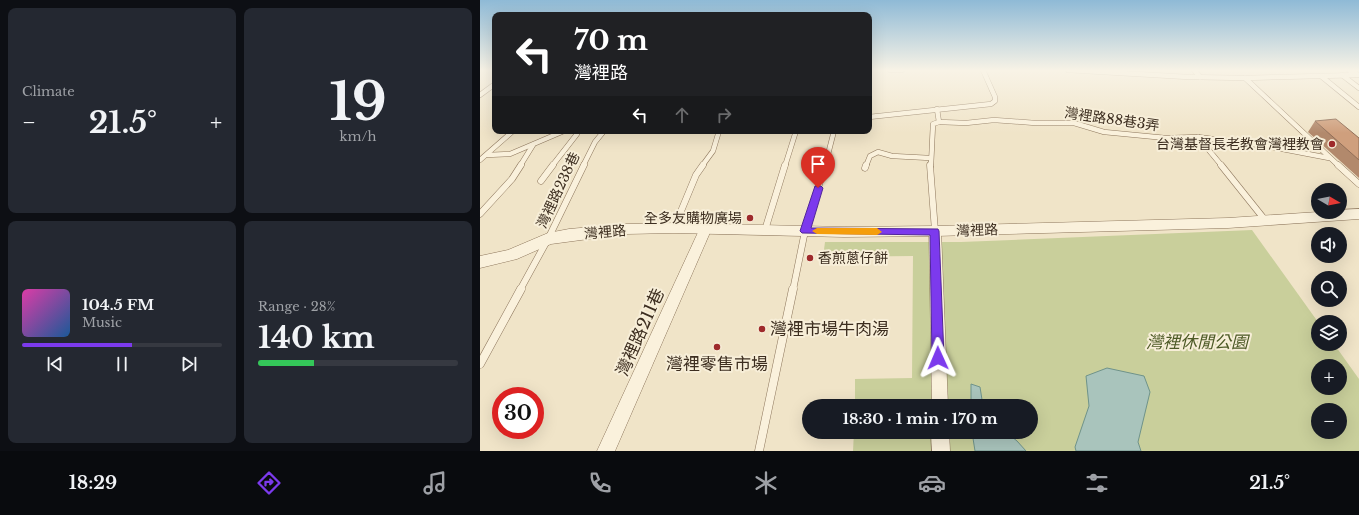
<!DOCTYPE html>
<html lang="en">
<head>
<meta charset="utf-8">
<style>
	body { margin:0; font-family:"Libre Baskerville","Noto Sans TC",serif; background:#242831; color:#f1f3f6; height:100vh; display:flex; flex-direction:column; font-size:15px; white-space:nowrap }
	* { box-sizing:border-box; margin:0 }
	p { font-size:13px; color:#9ea1a6 }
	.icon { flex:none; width:22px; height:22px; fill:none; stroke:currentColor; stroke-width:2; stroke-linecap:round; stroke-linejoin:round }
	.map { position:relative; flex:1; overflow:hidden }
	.panel { display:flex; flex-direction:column; gap:8px; padding:8px; background:#0d0f14; width:480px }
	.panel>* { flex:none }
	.guide { position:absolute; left:12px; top:12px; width:380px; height:122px; border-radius:8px; box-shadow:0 4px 16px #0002; background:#202124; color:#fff; overflow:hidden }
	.needle { width:26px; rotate:100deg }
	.buttons { position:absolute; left:831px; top:183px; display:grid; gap:8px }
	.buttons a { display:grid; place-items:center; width:36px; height:36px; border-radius:50%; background:#171b24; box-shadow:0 4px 16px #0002; font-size:20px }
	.speed { position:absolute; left:12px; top:387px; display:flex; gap:8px; font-size:20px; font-weight:700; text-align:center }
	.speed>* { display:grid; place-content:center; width:52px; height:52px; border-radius:50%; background:#171b24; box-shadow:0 4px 16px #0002; line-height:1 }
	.speed .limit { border:6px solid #d22; background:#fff; color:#111 }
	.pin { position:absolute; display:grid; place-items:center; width:34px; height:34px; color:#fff; margin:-41px -17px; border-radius:50% 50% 50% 0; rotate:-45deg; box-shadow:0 0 4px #0007 }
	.pin .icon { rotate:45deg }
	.me { position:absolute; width:44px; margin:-22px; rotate:359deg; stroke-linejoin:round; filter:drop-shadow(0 0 3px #0008) }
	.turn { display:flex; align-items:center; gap:14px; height:84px; padding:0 16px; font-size:18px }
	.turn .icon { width:52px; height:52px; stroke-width:2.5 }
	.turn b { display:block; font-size:28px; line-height:34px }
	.lanes { display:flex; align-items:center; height:38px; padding:0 16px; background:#0003; justify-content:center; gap:20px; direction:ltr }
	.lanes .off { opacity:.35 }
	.big { font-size:30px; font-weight:700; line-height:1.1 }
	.panel .tile { flex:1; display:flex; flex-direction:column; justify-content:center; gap:6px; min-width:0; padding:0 14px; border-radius:8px; background:#242831 }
	.panel .dial { align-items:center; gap:0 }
	.dial b { font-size:52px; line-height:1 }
	.song { display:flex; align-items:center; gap:12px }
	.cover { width:48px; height:48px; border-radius:6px; background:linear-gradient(135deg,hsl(320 70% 55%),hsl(210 70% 35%)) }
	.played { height:4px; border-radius:2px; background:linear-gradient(90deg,#7c3aed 55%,#363941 55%) }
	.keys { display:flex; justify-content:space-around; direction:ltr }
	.heat { display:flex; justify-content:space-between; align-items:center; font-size:22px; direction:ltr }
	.charge { height:6px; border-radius:3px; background:linear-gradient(90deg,#34c759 28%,#363941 0) }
	.panel .tiles { flex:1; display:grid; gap:8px; grid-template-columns:repeat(2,1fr) }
	.trip { position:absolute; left:322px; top:399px; width:236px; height:40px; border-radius:20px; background:#171b24; box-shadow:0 4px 16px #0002; font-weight:700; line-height:40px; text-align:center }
	.tabs { display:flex; height:64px; justify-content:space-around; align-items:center; background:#090b0e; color:#9ea1a6 }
	.tabs .icon { width:28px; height:28px }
	.tabs .selected { color:#7c3aed }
	.tabs b { font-size:18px; color:#f1f3f6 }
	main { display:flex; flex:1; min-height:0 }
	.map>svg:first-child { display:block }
</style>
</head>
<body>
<main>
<section class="panel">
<div class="tiles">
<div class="tile"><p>Climate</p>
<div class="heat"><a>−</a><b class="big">21.5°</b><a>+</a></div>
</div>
<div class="tile dial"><b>19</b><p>km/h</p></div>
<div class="tile">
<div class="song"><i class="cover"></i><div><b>104.5 FM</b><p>Music</p></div></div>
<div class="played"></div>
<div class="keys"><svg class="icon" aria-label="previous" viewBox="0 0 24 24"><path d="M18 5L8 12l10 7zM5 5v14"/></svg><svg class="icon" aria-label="pause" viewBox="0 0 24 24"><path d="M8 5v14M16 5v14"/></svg><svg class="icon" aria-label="next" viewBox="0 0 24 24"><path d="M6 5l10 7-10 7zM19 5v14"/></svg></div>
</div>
<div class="tile"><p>Range · 28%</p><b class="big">140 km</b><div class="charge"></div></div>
</div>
</section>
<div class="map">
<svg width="879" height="451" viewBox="0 0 879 451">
	<rect width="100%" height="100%" fill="#f0e4c8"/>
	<path fill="#c9cf9b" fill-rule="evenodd" d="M772,230L838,322V344H854L879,379V451H373L374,432H551V406H375V379L432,378L433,256L343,257L345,242H481ZM838,366H860V388H838ZM838,410H860V432H838Z"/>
	<g fill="#a9c4bc" stroke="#6f938a">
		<path d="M627,368L664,376L670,392L658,442L661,451H596L595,447L609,406L606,376Z"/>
		<path d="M491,384L500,387L503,406H491Z"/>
		<path d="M492,432H526L537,441L546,451H495Z"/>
	</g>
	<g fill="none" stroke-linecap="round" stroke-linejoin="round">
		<g stroke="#8d765c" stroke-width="5.5">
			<g id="service-far2">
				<path d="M410,70H422"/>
				<path d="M588,70L708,77L765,78L879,75"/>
				<path d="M714,70L720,77"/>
				<path d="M862,75L879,88"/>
				<path d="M841,76L879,107"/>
				<path d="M765,78L859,166"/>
				<path d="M0,95L15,84"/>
				<path d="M389,117L511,104L515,101V97L503,70"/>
				<path d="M459,122L486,123L514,120L555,123H594L624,132L686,138L718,137L786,146L849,158"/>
				<path d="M718,137L742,166"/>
				<path d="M7,155L30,154L84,131"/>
				<path d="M0,160L33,131"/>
				<path d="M40,166L53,145"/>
				<path d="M72,166L97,134L96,131"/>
				<path d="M103,166L115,142L124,131"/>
				<path d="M222,166L233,151L239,131"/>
				<path d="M305,166L316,131"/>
				<path d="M345,166L354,131"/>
				<path d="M386,166L390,156L398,152L412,156L450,158"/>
				<path d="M451,166L453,124L459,122L457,109"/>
			</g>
		</g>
		<g stroke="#8d765c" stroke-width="7">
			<g id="service-far1">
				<path d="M450,165L455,231"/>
				<path d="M741,165L785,220"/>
				<path d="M858,165L879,184"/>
				<path d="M385,168L386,165"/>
				<path d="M61,181L73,165"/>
				<path d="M0,214L32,179L41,165"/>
				<path d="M194,228L216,175L223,165"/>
				<path d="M285,230L305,165"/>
				<path d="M40,290L68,239L104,165"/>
				<path d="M313,290L325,231L345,165"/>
			</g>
		</g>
		<g stroke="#8d765c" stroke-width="9">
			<g id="service">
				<path d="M0,364L41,289"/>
				<path d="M279,451L313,289"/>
			</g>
		</g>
		<g stroke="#8d765c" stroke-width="1">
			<g id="minor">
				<path d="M866,70H875L879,73V77H873Z"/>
				<path d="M226,224L230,225L232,228L135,451H117L220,228L222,225Z"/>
				<path d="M455,227L459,228L461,231L468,406H452L449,231L451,228Z"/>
				<path d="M451,432H469L470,451H452Z"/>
			</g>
		</g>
		<g stroke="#8d765c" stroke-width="1">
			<path id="tertiary" d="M879,209V219L748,228L455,236L364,237L194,233L146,234L71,244L37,259L0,268V256L28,250L68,233L89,229L146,224L194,223L364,227L455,226L748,218L838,212H860V210Z"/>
		</g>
		<use href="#service-far2" stroke="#faf1dc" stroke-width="4.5"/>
		<use href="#service-far1" stroke="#faf1dc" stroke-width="6"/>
		<use href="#service" stroke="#faf1dc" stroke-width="8"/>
		<use href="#minor" fill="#faf1dc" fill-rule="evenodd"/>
		<use href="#tertiary" fill="#faf1dc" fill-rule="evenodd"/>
	</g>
	<path fill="#b2896c" d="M835,121L879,138V178L828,132Z"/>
	<path fill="#cf9f7d" stroke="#916f58" d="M856,119L879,138V160L835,121Z"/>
	<linearGradient id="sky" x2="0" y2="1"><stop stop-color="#8fbad6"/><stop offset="0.53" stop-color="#f8f3e6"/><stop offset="1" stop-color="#f8f3e6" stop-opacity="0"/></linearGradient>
	<rect width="879" height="133" fill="url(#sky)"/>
	<path fill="#7c3aed" stroke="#51269a" d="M335,186H341L343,188L331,228L458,229L459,231L464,358L462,362L458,364L454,362L452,358L450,235L322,233L320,231Z"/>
	<path fill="#f59e0b" d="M337,228H397L402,232L397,235L337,234L332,231Z"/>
	<g fill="#9e2a2b" stroke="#f7eed8" stroke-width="1.5">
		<circle cx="852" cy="144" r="4"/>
		<circle cx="270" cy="218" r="4"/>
		<circle cx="330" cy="258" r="4"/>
		<circle cx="282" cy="329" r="4"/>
		<circle cx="237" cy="347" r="4"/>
	</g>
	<g text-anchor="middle" stroke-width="4" stroke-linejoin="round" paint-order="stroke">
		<g font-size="14" fill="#3d2e20" stroke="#f7eed8">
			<text transform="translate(632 119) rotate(8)" y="5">灣裡路88巷3弄</text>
			<text transform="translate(78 190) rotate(-65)" y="5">灣裡路238巷</text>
			<text transform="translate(497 230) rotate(-2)" y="5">灣裡路</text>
			<text transform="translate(125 232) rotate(-5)" y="5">灣裡路</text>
		</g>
		<g font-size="14" fill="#3d2e20" stroke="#f7eed8" text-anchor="end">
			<text x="844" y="149">台灣基督長老教會灣裡教會</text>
			<text x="262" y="223">全多友購物廣場</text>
			<text x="338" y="263" text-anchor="start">香煎蔥仔餅</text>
		</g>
		<g font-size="17" fill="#3d2e20" stroke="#f7eed8" text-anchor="start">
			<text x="290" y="335">灣裡市場牛肉湯</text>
			<text x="237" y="370" text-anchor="middle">灣裡零售市場</text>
		</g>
		<g font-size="17" fill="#3d2e20" stroke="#f7eed8">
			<text transform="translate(160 332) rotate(-66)" y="6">灣裡路211巷</text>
		</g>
		<g font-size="17" font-style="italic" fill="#4d5a26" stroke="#f7eed8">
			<text x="717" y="348">灣裡休閒公園</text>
		</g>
	</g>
</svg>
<div class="buttons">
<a><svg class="needle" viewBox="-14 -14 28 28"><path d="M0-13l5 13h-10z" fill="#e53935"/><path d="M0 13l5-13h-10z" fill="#9ea1a6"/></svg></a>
<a><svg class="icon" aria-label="sound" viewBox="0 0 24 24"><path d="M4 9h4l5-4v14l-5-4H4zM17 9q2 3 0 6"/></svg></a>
<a><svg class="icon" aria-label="search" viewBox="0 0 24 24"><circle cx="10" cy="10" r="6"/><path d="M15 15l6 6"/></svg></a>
<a><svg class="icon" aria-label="layers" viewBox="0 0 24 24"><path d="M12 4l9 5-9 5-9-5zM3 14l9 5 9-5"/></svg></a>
<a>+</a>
<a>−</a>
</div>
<div class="speed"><div class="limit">30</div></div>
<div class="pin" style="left:338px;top:188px;background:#d93025"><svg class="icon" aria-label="arrive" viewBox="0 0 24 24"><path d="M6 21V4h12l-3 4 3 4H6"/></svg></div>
<svg class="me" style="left:458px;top:358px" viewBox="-20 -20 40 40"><path d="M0-17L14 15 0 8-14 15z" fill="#7c3aed" stroke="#fff" stroke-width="4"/></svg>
<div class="trip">18:30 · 1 min · 170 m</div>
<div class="guide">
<div class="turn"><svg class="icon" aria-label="left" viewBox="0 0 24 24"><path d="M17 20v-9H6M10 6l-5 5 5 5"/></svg><div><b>70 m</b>灣裡路</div></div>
<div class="lanes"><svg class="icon" aria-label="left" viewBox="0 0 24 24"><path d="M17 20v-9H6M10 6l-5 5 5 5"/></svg><svg class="icon off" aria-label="ahead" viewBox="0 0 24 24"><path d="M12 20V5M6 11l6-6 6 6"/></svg><svg class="icon off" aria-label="right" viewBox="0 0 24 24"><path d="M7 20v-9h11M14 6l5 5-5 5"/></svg></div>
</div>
</div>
</main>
<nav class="tabs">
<b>18:29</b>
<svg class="icon selected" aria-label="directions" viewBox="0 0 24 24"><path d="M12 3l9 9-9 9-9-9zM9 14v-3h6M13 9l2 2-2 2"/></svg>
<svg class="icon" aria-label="music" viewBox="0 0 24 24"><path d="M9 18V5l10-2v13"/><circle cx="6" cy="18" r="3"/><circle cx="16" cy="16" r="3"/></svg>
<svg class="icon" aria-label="phone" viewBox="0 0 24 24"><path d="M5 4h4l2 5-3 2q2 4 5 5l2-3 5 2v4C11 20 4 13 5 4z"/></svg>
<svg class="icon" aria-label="climate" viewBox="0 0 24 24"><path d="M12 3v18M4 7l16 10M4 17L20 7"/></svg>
<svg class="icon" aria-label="car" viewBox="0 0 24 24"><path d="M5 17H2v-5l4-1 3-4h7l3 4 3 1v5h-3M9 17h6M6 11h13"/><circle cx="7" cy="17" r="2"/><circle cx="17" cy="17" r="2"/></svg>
<svg class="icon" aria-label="filters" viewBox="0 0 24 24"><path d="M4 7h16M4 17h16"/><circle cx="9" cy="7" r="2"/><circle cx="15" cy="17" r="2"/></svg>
<b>21.5°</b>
</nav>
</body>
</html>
